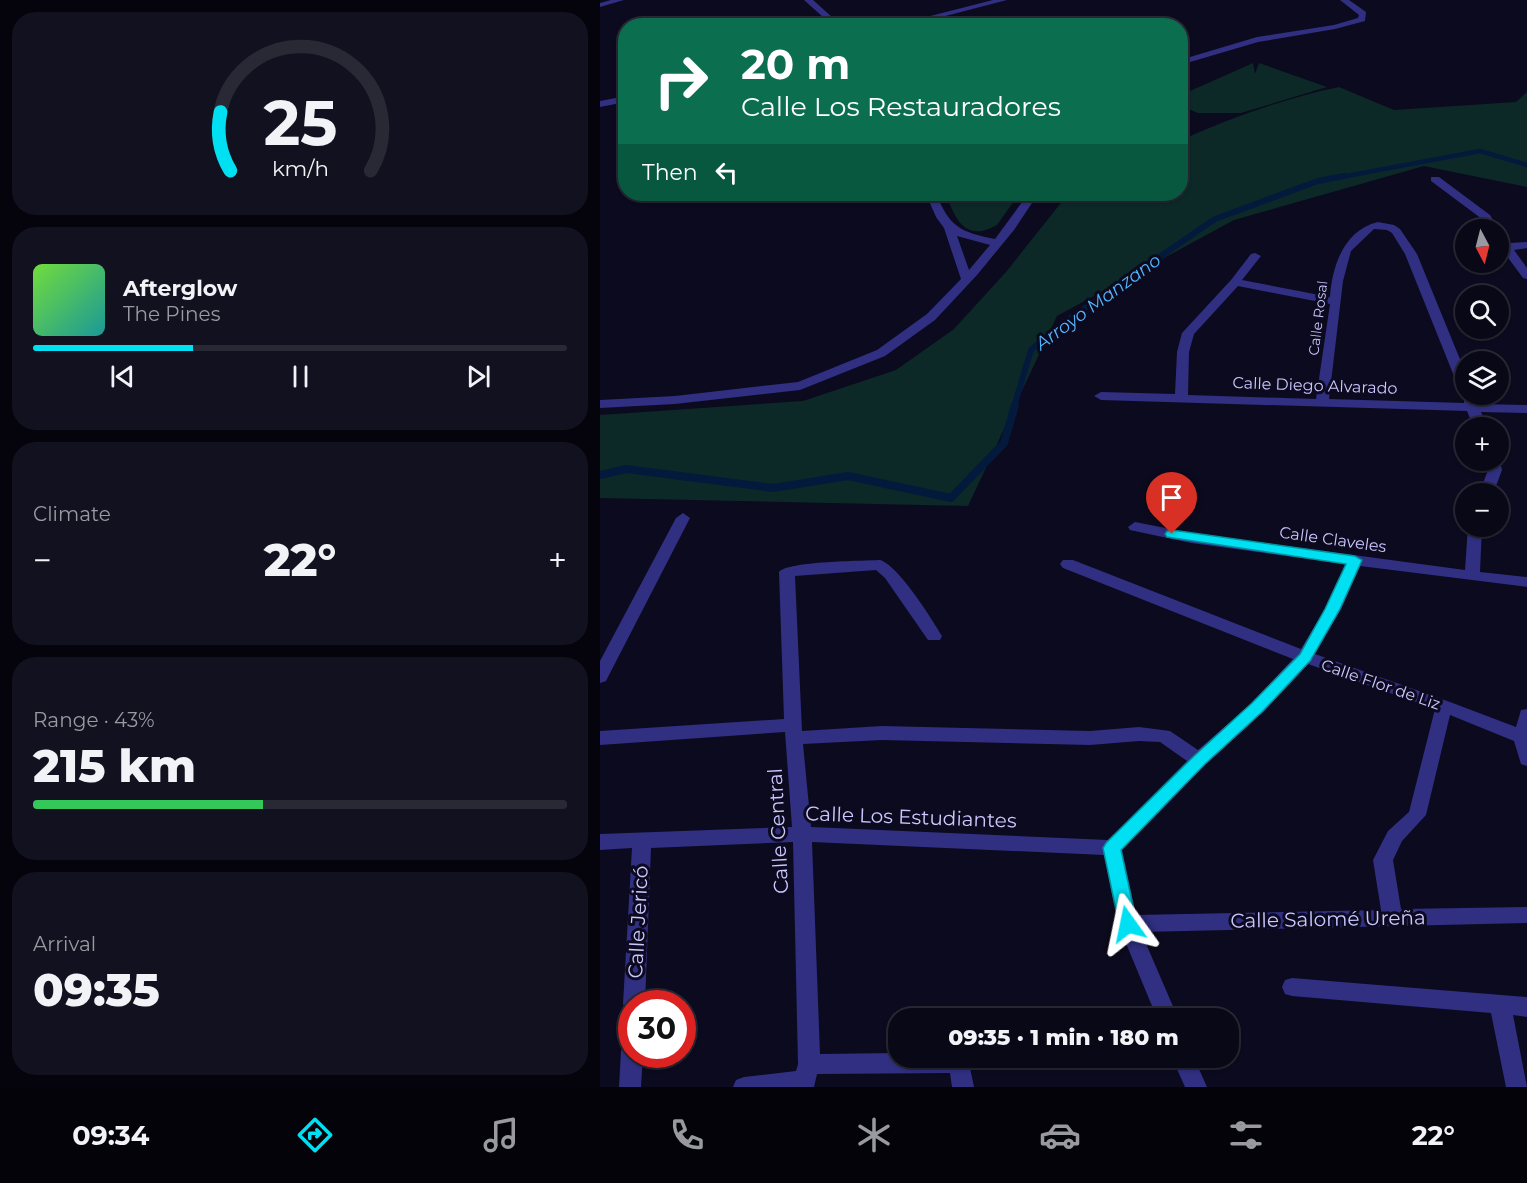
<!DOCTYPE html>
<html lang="en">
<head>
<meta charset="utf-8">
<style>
	body { margin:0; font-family:Montserrat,sans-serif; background:#12111f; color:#f1f3f6; height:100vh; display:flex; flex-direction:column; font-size:22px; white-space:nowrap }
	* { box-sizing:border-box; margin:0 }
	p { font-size:20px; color:#999aa1 }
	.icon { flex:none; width:33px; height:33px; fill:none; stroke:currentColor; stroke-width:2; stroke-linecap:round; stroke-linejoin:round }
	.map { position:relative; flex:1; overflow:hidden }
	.panel { display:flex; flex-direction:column; gap:12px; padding:12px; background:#05040c; width:600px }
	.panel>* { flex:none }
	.hud { position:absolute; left:18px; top:18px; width:570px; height:183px; border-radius:24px; box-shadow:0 2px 4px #0004,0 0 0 2px #292935; background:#0b6e4f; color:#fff; overflow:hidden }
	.needle { width:39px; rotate:173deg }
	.tools { position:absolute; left:855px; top:219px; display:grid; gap:12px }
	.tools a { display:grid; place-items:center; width:54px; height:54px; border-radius:50%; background:#090816; box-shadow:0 2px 4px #0004,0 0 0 2px #292935; font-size:30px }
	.speed { position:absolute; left:18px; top:990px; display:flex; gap:12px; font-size:30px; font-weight:700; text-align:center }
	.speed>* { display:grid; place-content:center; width:78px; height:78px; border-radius:50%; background:#090816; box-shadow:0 2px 4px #0004,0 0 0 2px #292935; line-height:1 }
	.speed .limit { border:9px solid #d22; background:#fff; color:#111 }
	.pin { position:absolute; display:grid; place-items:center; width:51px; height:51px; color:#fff; margin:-62px -26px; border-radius:50% 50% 50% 0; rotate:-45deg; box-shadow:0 0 6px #0007 }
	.pin .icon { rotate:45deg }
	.me { position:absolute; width:66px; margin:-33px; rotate:348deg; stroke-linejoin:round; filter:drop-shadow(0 0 4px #0008) }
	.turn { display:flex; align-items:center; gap:21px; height:126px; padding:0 24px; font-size:27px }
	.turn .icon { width:78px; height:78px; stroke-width:2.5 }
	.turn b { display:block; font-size:42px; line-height:51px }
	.then { display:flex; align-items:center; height:57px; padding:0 24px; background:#0003; gap:12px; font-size:22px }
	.big { font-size:45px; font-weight:800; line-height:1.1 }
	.panel .card { flex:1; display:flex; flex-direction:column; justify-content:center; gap:9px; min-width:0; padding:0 21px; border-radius:24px; background:#12111f }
	.panel .dial { align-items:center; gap:0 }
	.dial svg { height:156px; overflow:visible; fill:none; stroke:#292935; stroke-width:7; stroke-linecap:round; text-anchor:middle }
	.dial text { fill:#f1f3f6; stroke:none }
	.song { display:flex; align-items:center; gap:18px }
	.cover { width:72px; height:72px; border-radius:9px; background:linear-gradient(135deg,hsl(100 70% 55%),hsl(180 70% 35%)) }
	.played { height:6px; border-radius:3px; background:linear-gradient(90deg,#00e0f2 30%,#292935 30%) }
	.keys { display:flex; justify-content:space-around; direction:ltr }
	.heat { display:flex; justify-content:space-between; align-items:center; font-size:33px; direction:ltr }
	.charge { height:9px; border-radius:4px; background:linear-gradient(90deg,#34c759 43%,#292935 0) }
	.trip { position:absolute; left:288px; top:1008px; width:351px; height:60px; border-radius:24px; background:#090816; box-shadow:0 2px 4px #0004,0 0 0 2px #292935; font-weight:800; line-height:60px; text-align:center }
	.menu { display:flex; height:96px; justify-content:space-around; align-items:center; background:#040309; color:#999aa1 }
	.menu .icon { width:42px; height:42px }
	.menu .current { color:#00e0f2 }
	.menu b { font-size:27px; color:#f1f3f6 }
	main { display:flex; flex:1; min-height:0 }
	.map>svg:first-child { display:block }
</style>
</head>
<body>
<main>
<section class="panel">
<div class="card dial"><svg viewBox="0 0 100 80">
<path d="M14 69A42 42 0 1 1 86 69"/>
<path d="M14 69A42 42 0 0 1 9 39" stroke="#00e0f2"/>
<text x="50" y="56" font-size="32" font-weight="700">25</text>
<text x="50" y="72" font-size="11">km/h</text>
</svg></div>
<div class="card">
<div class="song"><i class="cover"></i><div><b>Afterglow</b><p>The Pines</p></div></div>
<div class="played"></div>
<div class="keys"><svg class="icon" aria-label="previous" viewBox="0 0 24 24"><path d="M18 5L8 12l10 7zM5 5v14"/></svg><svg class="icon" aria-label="pause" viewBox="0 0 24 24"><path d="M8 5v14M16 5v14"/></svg><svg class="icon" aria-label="next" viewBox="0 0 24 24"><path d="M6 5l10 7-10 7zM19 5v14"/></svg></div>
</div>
<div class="card"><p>Climate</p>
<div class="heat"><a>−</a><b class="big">22°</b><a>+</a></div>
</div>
<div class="card"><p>Range · 43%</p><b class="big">215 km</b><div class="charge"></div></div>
<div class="card"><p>Arrival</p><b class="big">09:35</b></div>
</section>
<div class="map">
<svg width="927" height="1087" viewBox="0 0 927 1087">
	<rect width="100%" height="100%" fill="#0c0a1e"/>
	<g fill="#0c2927">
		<path d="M653,63L655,74L659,63L727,87L641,113H598L581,106V95Z"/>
		<path d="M739,87L794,110L916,102L927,92V187L824,166L634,220L457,316L368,506L0,498V415L203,401L296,370L354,329L406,272L468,194H580L581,140C631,118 685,98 739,87Z"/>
		<path d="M346,194H419L397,225C365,243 355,219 346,194Z"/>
	</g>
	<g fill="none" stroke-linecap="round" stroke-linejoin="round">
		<path stroke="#041a3d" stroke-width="4.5" d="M736,178L880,151L927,165"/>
		<path stroke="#041a3d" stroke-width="6" d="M414,407L431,350L463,323L615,219L718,181L744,176"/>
		<path stroke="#041a3d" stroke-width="8" d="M0,475L26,469L173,488L248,476L351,498L404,443L415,405"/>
		<g fill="#302f82" fill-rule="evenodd">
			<path d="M11,0H24L0,7V3Z"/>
			<path d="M204,0H213L242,26H233Z"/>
			<path d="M393,0H407L307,26H291Z"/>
			<path d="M740,0H749L766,12L765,21L735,29L658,42L580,65V60L657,37L734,25L758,18L759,15Z"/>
			<path d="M26,96V102L0,107V101Z"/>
			<path d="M831,177H839L890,215L899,230L898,231V230H888L882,219L831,181Z"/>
			<path d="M326,194H336C350,227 360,232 395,239L428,194H438L414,230L377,275L335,320L285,356L200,390L75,404L0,408V400L75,396L198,382L277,350L327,314L361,279L344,228L336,217ZM357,236L390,245L369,270Z"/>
			<path d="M778,222L794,225L800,229L817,254L866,374V394H868H861L860,391L805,254L792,233L787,230L774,229L751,251L743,281L729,399L864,403V397H874L877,404L927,405V413L881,412L888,428H874L867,411L501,400L494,396L501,392L575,394L577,352L582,333L631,280L651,254L655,253L661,256L642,280L730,297C732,266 744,230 778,222ZM638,286L730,304L716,399L588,395L589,352L594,334Z"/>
			<path d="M898,232L902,233L910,243L927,242V248L914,250L927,268V279L923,278L898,244Z"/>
			<path d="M899,457L902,470L893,494H879L888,470L887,460H898Z"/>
			<path d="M83,513L90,518L8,677L6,681L0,683V661L76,518Z"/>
			<path d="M535,522L591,533L865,570L868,526H882L880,572L927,577V587L760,566L741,609L715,654L850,702L916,727L921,710L927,709V766L921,764L914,741L850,715L826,815L802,841L793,860L801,909L927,907V923L541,932L578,1018H557L518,924L504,855L212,842L220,1054L298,1053V1058H368L374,1087H352L350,1073L217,1074L214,1087H133L136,1080L144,1077L196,1071L198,1064L193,842L51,848L45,1004H32V1013L27,1011L23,1004L32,848L0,850V834L192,827L185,732L0,745V731L184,719L179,572C188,561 262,561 280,560C298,565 332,619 342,636L340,640H328L285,578L276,570L195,576L202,731L282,726L490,731L539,727L570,731L598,750L652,703L693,659L463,568L460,564L463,560H473L701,649L725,609L746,564L591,543L530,530L528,527ZM708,664L835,709L809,812L788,831L773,860L781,910L536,915L522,850L605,765L664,711ZM282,740L490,745L539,741L560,742L587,761L508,840L211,827L203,744Z"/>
			<path d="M692,978L927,997V1017L913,1015L927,1087H906L891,1013L692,996L685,994L682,987L685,980Z"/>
			<path d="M32,1041V1054H43L41,1087H19L21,1051L24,1044Z"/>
			<path d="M572,1058H594L607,1087H585Z"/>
		</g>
	</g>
	<path fill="#00e0f2" stroke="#00929d" stroke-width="1.5" d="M572,530L755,556L762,560L740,609L710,661L663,711L605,764L521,850L537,924L535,929L528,931L522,929L519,924L503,848L506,843L594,756L652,703L700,654L725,609L746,564L567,537L565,534L567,531Z"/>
	<g text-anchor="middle" stroke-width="6" stroke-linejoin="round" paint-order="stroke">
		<g font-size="14" fill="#cbc7ff" stroke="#0c0a1e">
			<text transform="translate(718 318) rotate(-83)" y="5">Calle Rosal</text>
		</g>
		<g font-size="16" fill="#cbc7ff" stroke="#0c0a1e">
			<text transform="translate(715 385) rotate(2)" y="6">Calle Diego Alvarado</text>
			<text transform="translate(733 539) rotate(8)" y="6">Calle Claveles</text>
			<text transform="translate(781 684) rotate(19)" y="6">Calle Flor de Liz</text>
		</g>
		<g font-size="18" font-style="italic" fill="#55b5ff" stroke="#0c0a1e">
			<text transform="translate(498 302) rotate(-36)" y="6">Arroyo Manzano</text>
		</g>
		<g font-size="20" fill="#cbc7ff" stroke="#0c0a1e">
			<text transform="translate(311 817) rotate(2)" y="7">Calle Los Estudiantes</text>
			<text transform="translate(178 831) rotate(-93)" y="7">Calle Central</text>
			<text transform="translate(728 919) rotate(-1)" y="7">Calle Salomé Ureña</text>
			<text transform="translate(38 922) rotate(-87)" y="7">Calle Jericó</text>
		</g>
	</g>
</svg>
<div class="tools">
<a><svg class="needle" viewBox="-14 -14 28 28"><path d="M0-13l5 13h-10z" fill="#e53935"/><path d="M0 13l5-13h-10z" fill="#999aa1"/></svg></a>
<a><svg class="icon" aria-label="search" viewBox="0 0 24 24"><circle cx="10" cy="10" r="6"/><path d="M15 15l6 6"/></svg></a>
<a><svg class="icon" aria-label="layers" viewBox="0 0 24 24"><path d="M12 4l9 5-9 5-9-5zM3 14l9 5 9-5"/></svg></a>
<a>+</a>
<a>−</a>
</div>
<div class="speed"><div class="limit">30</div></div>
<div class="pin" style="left:572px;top:534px;background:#d93025"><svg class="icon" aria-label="arrive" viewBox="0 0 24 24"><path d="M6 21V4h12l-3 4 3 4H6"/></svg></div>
<svg class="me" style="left:528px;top:924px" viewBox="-20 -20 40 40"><path d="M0-17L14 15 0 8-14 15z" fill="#00e0f2" stroke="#fff" stroke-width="4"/></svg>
<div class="trip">09:35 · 1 min · 180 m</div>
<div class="hud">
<div class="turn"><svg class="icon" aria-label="right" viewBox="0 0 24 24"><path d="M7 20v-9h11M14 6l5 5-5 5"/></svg><div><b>20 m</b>Calle Los Restauradores</div></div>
<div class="then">Then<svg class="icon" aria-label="left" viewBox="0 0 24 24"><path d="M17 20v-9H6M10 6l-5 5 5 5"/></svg></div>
</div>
</div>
</main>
<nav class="menu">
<b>09:34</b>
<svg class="icon current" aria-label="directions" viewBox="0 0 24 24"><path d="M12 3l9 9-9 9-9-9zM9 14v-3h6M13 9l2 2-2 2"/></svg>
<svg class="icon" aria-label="music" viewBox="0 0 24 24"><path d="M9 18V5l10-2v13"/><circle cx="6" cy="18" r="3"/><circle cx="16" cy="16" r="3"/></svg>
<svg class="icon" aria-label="phone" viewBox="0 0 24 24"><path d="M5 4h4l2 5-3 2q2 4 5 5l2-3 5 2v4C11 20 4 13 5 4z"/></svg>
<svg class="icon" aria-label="climate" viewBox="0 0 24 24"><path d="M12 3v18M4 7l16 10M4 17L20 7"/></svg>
<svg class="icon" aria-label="car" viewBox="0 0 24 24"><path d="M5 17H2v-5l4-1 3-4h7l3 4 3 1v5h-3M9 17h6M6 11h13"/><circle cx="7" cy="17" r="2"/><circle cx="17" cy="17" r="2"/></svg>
<svg class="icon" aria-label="filters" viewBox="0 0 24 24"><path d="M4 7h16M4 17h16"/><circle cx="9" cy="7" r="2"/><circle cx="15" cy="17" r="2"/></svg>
<b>22°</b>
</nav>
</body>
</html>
